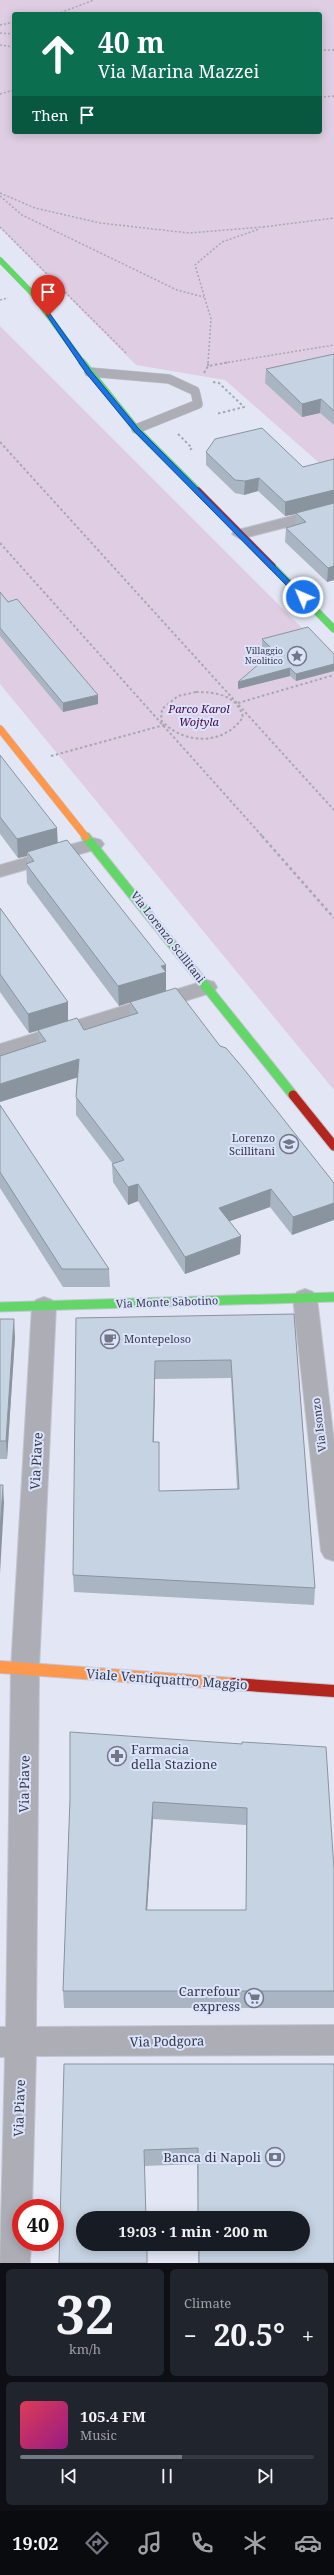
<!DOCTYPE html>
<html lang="en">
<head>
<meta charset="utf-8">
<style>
	body { margin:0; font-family:"Noto Serif",serif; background:#20242c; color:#f1f3f6; height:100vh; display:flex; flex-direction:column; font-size:15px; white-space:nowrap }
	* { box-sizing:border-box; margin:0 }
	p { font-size:13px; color:#9ea1a6 }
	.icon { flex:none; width:22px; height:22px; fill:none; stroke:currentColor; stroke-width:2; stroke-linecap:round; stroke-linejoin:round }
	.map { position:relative; height:2263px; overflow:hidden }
	.drawer { display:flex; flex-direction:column; gap:6px; padding:6px; background:#0d0f14; flex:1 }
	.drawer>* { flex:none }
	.banner { position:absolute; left:12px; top:12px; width:310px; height:122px; border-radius:4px; box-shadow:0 2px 10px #0003; background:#0b6e4f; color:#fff; overflow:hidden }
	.speed { position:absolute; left:12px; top:2199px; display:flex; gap:8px; font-size:20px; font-weight:700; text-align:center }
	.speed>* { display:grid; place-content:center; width:52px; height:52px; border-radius:50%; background:#171b24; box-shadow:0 2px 10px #0003; line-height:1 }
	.speed .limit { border:6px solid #d22; background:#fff; color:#111 }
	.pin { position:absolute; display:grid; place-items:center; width:34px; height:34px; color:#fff; margin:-41px -17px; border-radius:50% 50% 50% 0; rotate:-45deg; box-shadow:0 0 4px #0007 }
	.pin .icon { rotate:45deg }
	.me { position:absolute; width:44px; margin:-22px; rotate:315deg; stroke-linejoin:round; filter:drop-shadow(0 0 3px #0008) }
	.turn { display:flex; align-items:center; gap:14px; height:84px; padding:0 20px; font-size:18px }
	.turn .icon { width:52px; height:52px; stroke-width:2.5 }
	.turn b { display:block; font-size:28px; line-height:34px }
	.then { display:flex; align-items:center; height:38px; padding:0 20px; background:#0003; gap:8px; font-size:15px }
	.big { font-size:30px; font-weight:700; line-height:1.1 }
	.drawer .card { flex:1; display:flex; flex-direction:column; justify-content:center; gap:6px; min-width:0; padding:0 14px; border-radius:6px; background:#20242c }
	.drawer .dial { align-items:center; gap:0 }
	.dial b { font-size:52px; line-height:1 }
	.song { display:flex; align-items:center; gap:12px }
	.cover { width:48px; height:48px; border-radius:6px; background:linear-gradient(135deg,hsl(350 70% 55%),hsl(310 70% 35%)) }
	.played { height:4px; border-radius:2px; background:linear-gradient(90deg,#737683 55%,#363941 55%) }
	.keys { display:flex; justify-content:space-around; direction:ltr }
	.heat { display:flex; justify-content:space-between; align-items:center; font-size:22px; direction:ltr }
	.drawer .tiles { flex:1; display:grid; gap:6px; grid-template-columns:1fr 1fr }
	.card:last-child { grid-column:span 2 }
	.trip { position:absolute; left:76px; top:2211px; width:234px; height:40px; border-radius:20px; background:#171b24; box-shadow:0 2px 10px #0003; font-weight:700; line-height:40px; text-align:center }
	.tab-bar { display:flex; height:64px; justify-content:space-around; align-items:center; background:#090b0e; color:#9ea1a6 }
	.tab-bar .icon { width:28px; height:28px }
	.tab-bar .selected { color:#737683 }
	.tab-bar b { font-size:18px; color:#f1f3f6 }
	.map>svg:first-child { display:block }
</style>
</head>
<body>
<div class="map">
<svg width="334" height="2263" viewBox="0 0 334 2263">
	<rect width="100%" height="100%" fill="#e3e7f5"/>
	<g fill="#dfcde3" fill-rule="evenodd">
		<path d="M0,0H334V476L225,380L136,365L0,228ZM14,14H320V132H14Z"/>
		<path d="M0,326L334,660V1090L0,684Z"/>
	</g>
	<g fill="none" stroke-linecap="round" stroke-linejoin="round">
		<g stroke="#c2c5d0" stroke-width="10">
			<path id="lane" d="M89,372L169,379L195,391L198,404L136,429"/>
		</g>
		<g stroke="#c2c5d0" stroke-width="2">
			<g id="street">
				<path d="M334,505V515L240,539L232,534L234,531Z"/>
				<path d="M94,838L101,840L104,844L101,848L0,877V865Z"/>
				<path d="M207,980L214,982L217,987L214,992L0,1058V1044Z"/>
				<path d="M305,1289L313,1292L317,1298L334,1442V1561L325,1558L321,1551L293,1298L297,1292Z"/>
				<path d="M44,1297L52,1300L56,1306L39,1669L36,2027L334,2025V2055L36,2056L32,2208H21V2242H31L30,2263H0L5,2057H0V2027H6L11,1669L32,1306L36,1300Z"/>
			</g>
		</g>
		<g stroke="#c2c5d0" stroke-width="6">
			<path id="fast-far2" d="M0,260L32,293L83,363"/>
		</g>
		<g stroke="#c2c5d0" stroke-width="8">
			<g id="fast-far1">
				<path d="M82,362L136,429L198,491"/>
				<path d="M272,566L334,629"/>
			</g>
		</g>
		<g stroke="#c2c5d0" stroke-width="11">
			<g id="fast">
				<path d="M86,837L293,1095"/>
				<path d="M0,1307L334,1297"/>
			</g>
		</g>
		<g stroke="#c2c5d0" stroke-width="8">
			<path id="slow-far1" d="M0,729L86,837"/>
		</g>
		<g stroke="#c2c5d0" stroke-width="14">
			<path id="slow" d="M0,1667L234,1684"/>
		</g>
		<g stroke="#c2c5d0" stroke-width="8">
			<path id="jam-far2" d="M198,491L272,566"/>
		</g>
		<g stroke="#c2c5d0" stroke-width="11">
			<path id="jam-far1" d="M293,1095L334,1146"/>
		</g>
		<g stroke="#c2c5d0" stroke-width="14">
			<path id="jam" d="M234,1684L334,1691"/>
		</g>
		<g stroke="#a7a8af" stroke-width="1.5" stroke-dasharray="2 2" stroke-linecap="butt">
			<path d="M57,14L94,0"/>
			<path d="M0,25L14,22"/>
			<path d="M0,33L14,34"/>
			<path d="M0,45L14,47"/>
			<path d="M320,50H334"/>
			<path d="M0,94L14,90"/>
			<path d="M320,97L334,96"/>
			<path d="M0,193L35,208L100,223L189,233L263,227"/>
			<path d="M0,196L22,215L177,290L204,297"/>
			<path d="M0,227L127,354"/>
			<path d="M263,227L334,218"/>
			<path d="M0,300L8,298"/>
			<path d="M208,363L211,319L195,265L222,242L259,229"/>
			<path d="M224,363L334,345"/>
		</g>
		<g stroke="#a7a8af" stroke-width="2" stroke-dasharray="2.5 2.5" stroke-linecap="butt">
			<path d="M208,366V362"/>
			<path d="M204,373L208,366L230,362"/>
			<path d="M213,382L219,383L244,407L216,414"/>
			<path d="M178,434L192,448L189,451"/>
			<path d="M0,442L334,810"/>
			<path d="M0,543L263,837"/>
			<path d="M196,692C216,692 237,695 243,717C224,746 183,745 161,720L162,709L178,696Z"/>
			<path d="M238,703L334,675"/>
			<path d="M51,756L164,725"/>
		</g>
		<path stroke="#a7a8af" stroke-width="2.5" stroke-dasharray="3 3" stroke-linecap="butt" d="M262,836L334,918"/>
		<use href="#lane" stroke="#adaeb5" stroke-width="9"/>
		<use href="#street" fill="#adaeb5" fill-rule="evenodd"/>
		<use href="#fast-far2" stroke="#63d668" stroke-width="5.5"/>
		<use href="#fast-far1" stroke="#63d668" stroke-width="7"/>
		<use href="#fast" stroke="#63d668" stroke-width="9"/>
		<use href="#slow-far1" stroke="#ff974d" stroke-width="7"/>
		<use href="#slow" stroke="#ff974d" stroke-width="12"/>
		<use href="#jam-far2" stroke="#b3261e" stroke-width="7"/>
		<use href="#jam-far1" stroke="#b3261e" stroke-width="9"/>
		<use href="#jam" stroke="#b3261e" stroke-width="12"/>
	</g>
	<g fill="#a9b5c2" fill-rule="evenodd">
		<path d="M334,354V425L320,413L302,417L265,383L266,369Z"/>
		<path d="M206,452L303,467L334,459V580L327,582L285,542L286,528L295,525L296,514L285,516L258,491L244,495L235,493L206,465Z"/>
		<path d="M0,592L98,704L63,712L0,636Z"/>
		<path d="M262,639L334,654V671L296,681L290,676L238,689L270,655L262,646Z"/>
		<path d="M0,755L58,843L166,965V991L220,1046L334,1183L292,1235L270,1207L229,1221L241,1236L240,1254L185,1274L138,1201L128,1205L113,1182L112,1164H113L76,1115V1097L77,1077L0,1102L39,1044L38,1031L29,1033L0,992V908L68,1002V1021L84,1030L130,1015V1002L119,1006L27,883L26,864L27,863V856L18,858L0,834Z"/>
		<path d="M0,1105L109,1269L110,1287H63L0,1188Z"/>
		<path d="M294,1314L315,1588L314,1605L74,1592L73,1575L76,1318ZM231,1378L237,1489L159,1491L154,1442L155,1379Z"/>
		<path d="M0,1319L15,1337L7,1459H0Z"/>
		<path d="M242,1744L334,1870V2008H64L63,1991L70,1799ZM153,1819L246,1825V1910H147Z"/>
		<path d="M64,2064H334V2263H198V2244H303V2218H198L197,2164L144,2166Z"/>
	</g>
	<g fill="#8a949e">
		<path d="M321,399L320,413L302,417V404Z"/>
		<path d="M259,478L258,491L244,495L245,481Z"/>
		<path d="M334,490V504L296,513V514L285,516V502Z"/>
		<path d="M334,566V580L327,582L328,568Z"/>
		<path d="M334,664V671L296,681V674Z"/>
		<path d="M290,668V676L238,689V682Z"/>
		<path d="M98,695V704L63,712V703Z"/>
		<path d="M57,828L58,847L27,852V856L18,858L17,839Z"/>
		<path d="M166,965V991L119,1006L118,986L161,966Z"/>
		<path d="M68,1002V1021L29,1033L28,1014Z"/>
		<path d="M79,1059V1077L0,1102V1084Z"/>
		<path d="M138,1184V1201L128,1205V1187Z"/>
		<path d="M271,1189L270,1207L219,1225V1208Z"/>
		<path d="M334,1203V1220L292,1235L293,1217Z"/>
		<path d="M241,1236L240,1254L185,1274V1257Z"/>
		<path d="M14,1319L15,1337L7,1459L6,1441Z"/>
		<path d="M155,1361V1379L153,1460V1442Z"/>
		<path d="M3,1485L4,1503L0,1574V1532Z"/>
		<path d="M153,1802V1819L146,1927V1910Z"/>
	</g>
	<g fill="#c5d3e2" stroke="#8a949e" fill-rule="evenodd">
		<path d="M334,354V411L321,399L302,404L266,369Z"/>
		<path d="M262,428L303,467L334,459V490L285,502L259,478L245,481L235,480L206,452L215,439Z"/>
		<path d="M334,503V566L328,568L286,528L306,522L296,513Z"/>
		<path d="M0,592L8,602L17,599L98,695L63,703L0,628Z"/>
		<path d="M308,627L334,654V664L296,674L290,668L238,682L274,651L262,639Z"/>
		<path d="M0,755L57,828L17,839L0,817Z"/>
		<path d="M67,840L166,965L161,966L166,972L118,986L26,864L34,861L27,852Z"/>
		<path d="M0,908L68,1002L28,1014L0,974Z"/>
		<path d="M176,988L220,1046L226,1048L243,1068L334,1183V1203L293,1217L271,1189L219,1208L241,1236L185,1257L138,1184L128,1187L112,1164L124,1160L76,1097L79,1059L0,1084V1056L46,1041L38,1030L77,1018L84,1030L138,1013L130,1002Z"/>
		<path d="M0,1105L109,1269H62L0,1172Z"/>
		<path d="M294,1314L315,1588L73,1575L76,1318ZM231,1360L239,1489L159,1491V1442H153L155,1361Z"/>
		<path d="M0,1319H14L6,1441H0Z"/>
		<path d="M0,1485H3L0,1532Z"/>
		<path d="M70,1732L242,1744V1742L326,1747L334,1870V1991H63L70,1799ZM153,1802L247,1808L246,1910H146Z"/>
		<path d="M64,2064H334V2263H199V2244H303V2218H198V2148L144,2150L146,2218H83V2244H147V2263H59Z"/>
	</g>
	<path fill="#1a73e8" stroke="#114b97" d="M46,314H50L91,371L138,428L305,596V599H300L134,431L86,373Z"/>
	<defs>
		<g id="sight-ring" transform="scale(1)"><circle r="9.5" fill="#dbe3fd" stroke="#737683" stroke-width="1.5"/><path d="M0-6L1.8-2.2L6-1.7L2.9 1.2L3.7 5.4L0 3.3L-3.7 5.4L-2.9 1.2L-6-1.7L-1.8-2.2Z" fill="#737683"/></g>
		<g id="school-ring" transform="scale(1)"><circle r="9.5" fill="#dbe3fd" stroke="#737683" stroke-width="1.5"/><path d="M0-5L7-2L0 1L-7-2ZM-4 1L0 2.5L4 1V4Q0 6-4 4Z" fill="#737683"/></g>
		<g id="cafe-ring" transform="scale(1)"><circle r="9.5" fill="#dbe3fd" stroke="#737683" stroke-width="1.5"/><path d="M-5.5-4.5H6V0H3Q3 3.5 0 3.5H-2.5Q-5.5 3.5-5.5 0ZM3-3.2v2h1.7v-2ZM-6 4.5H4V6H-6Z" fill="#737683"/></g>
		<g id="pharmacy-ring" transform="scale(1)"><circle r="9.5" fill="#dbe3fd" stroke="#737683" stroke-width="1.5"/><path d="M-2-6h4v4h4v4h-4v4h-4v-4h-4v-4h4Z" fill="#737683"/></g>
		<g id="supermarket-ring" transform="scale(1)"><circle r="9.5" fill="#dbe3fd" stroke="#737683" stroke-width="1.5"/><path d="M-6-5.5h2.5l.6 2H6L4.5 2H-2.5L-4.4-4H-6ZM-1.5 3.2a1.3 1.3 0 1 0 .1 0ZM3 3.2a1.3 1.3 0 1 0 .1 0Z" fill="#737683"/></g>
		<g id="bank-ring" transform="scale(1)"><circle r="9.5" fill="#dbe3fd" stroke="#737683" stroke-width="1.5"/><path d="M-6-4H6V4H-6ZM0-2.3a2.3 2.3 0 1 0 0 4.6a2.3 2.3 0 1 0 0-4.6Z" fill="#737683"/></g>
	</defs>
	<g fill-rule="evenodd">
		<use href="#sight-ring" x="297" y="656"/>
		<use href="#school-ring" x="289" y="1144"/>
		<use href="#cafe-ring" x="110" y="1339"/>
		<use href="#pharmacy-ring" x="117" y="1756"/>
		<use href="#supermarket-ring" x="254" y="1998"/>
		<use href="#bank-ring" x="275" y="2157"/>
	</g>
	<g text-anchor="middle" stroke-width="4" stroke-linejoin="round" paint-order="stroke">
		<g font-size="9" fill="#363946" stroke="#dbe3fd" text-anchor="end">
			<text x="283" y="654">Villaggio<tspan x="283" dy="10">Neolitico</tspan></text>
		</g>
		<g font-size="11" font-style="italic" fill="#480441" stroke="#dbe3fd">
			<text x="199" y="713">Parco Karol<tspan x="199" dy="13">Wojtyla</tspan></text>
		</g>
		<g font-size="11" fill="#363946" stroke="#dbe3fd">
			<text transform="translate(168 937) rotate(52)" y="4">Via Lorenzo Scillitani</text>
			<text transform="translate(167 1302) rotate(-2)" y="4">Via Monte Sabotino</text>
			<text transform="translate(319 1425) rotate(-97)" y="4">Via Isonzo</text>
		</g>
		<g font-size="11" fill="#363946" stroke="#dbe3fd" text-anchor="end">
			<text x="275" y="1142">Lorenzo<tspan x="275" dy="13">Scillitani</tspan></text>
			<text x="124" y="1343" text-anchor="start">Montepeloso</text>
		</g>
		<g font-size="13" fill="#363946" stroke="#dbe3fd">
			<text transform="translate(36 1461) rotate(-87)" y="5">Via Piave</text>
			<text transform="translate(167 1679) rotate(4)" y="5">Viale Ventiquattro Maggio</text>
			<text transform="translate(24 1784) rotate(-89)" y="5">Via Piave</text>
			<text transform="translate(167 2041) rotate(-1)" y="5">Via Podgora</text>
			<text transform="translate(19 2108) rotate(-88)" y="5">Via Piave</text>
		</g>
		<g font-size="13" fill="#363946" stroke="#dbe3fd" text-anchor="end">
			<text x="131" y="1754" text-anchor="start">Farmacia<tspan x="131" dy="15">della Stazione</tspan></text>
			<text x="240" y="1996">Carrefour<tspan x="240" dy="15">express</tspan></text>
			<text x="261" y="2162">Banca di Napoli</text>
		</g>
	</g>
</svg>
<div class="speed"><div class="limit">40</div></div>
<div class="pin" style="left:48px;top:316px;background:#d93025"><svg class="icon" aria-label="arrive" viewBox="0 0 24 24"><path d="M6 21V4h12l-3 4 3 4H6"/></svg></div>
<svg class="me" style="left:303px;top:597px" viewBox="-20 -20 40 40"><circle r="17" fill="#1a73e8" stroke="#fff" stroke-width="3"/><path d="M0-11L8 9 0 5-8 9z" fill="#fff"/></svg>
<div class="trip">19:03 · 1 min · 200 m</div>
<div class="banner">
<div class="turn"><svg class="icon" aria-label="ahead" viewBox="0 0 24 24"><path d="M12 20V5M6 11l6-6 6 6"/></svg><div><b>40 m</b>Via Marina Mazzei</div></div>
<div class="then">Then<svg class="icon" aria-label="arrive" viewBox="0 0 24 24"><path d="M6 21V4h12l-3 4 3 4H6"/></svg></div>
</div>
</div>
<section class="drawer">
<div class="tiles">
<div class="card dial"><b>32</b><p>km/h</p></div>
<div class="card"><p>Climate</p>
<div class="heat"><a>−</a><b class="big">20.5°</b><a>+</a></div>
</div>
<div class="card">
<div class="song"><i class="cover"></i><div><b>105.4 FM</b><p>Music</p></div></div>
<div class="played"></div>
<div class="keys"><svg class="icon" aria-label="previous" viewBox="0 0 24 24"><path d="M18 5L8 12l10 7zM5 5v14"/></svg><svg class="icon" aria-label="pause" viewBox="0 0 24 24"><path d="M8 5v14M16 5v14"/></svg><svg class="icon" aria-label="next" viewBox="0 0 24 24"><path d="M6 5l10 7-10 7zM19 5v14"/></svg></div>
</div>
</div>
</section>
<nav class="tab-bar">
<b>19:02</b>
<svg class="icon selected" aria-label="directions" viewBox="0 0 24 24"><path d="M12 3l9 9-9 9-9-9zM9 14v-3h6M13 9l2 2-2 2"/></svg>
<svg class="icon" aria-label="music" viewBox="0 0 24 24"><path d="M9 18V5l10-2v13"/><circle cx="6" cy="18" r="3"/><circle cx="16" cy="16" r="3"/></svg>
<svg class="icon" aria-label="phone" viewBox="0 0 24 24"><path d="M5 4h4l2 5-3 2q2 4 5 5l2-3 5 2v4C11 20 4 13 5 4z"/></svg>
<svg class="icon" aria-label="climate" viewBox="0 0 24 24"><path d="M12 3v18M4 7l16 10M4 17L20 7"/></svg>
<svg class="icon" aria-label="car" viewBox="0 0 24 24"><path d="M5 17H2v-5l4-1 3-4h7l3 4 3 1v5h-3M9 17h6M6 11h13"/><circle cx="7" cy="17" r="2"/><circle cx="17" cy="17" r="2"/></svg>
</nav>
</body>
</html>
